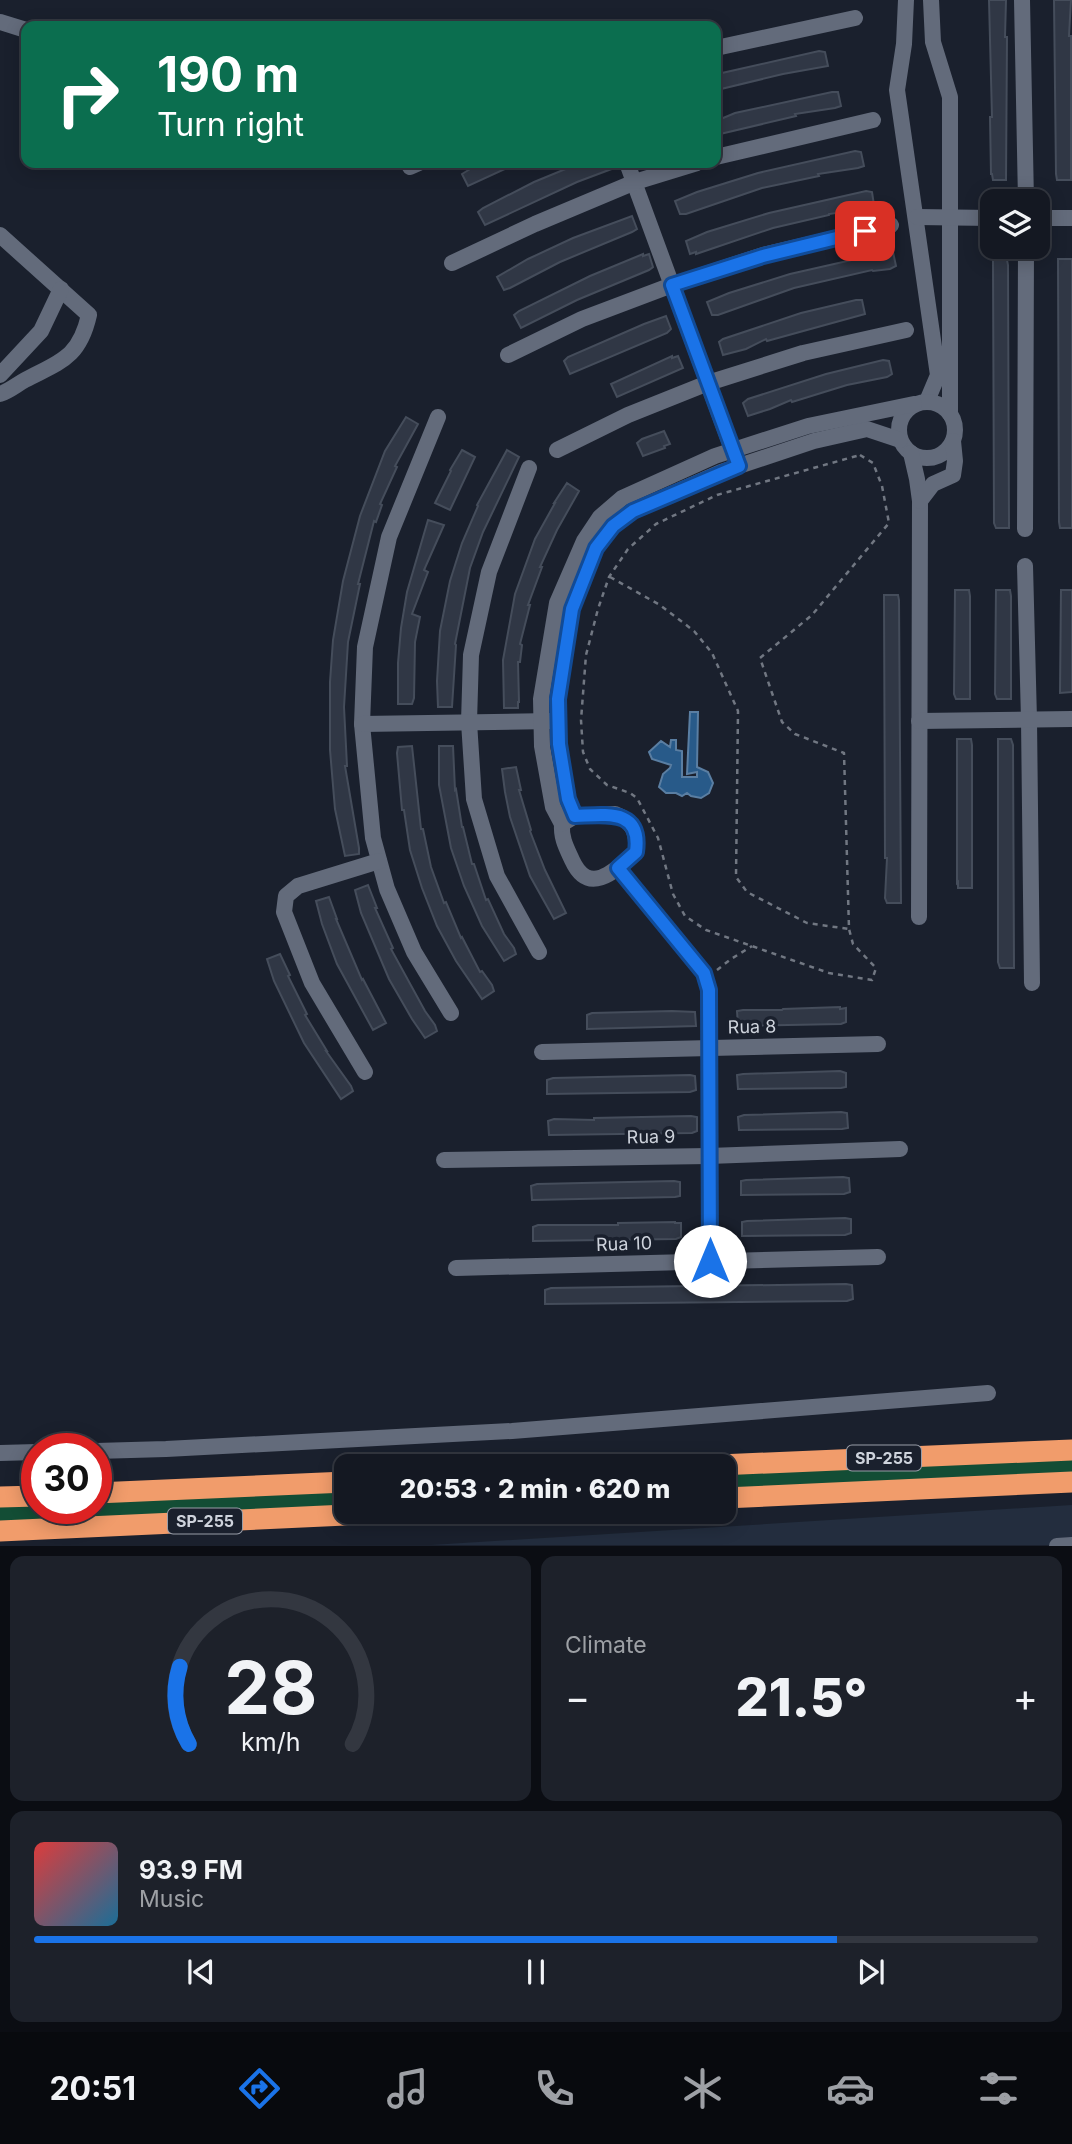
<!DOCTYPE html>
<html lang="en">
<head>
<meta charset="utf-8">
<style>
	body { margin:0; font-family:Inter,sans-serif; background:#1d212a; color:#f1f3f6; height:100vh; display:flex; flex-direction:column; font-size:26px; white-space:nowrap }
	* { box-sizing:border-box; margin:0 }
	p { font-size:23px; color:#9da0a5 }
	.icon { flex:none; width:38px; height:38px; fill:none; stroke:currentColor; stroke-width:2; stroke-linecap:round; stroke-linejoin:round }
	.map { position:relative; height:1546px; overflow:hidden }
	.side { display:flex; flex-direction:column; gap:10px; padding:10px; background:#0b0d13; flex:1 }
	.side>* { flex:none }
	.hud { position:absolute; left:21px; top:21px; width:700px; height:147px; border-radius:14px; box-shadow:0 4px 18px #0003,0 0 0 2px #333740; background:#0b6e4f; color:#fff; overflow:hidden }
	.tools { position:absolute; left:980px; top:189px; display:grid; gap:14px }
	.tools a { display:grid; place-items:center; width:70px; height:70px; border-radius:14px; background:#141822; box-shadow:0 4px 18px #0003,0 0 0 2px #333740; font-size:35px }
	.speed { position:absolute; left:21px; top:1433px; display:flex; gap:14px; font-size:35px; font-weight:700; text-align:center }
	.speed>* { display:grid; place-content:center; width:91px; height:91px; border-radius:50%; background:#141822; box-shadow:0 4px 18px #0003,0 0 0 2px #333740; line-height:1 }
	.speed .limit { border:10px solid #d22; background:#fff; color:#111 }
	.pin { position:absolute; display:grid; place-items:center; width:60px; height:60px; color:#fff; margin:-30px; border-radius:14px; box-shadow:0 4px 10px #0006 }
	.me { position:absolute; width:77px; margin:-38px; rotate:0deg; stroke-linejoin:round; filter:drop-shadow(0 0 5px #0008) }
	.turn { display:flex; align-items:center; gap:24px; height:147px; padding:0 21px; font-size:32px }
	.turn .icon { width:91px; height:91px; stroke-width:2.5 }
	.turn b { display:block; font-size:49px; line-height:60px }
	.big { font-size:52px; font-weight:800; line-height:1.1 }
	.side .card { flex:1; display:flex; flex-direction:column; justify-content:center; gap:10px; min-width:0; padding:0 24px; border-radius:14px; background:#1d212a }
	.side .dial { align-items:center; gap:0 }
	.dial svg { height:182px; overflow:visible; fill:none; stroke:#333740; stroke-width:7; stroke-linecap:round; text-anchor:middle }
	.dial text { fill:#f1f3f6; stroke:none }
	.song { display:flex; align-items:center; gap:21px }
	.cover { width:84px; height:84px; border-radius:10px; background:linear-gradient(135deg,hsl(0 70% 55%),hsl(200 70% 35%)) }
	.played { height:7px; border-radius:4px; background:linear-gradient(90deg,#1a73e8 80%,#333740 80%) }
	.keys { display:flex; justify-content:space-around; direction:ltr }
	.heat { display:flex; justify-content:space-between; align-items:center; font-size:38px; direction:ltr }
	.side .tiles { flex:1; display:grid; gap:10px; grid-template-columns:1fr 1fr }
	.card:last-child { grid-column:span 2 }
	.trip { position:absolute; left:334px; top:1454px; width:402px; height:70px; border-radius:14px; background:#141822; box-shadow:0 4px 18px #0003,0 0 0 2px #333740; font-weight:800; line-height:70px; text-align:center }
	.dock { display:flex; height:112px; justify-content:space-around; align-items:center; background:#080a0e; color:#9da0a5 }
	.dock .icon { width:49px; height:49px }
	.dock .on { color:#1a73e8 }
	.dock b { font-size:32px; color:#f1f3f6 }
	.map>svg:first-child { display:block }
</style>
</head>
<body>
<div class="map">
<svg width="1072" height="1546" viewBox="0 0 1072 1546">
	<rect width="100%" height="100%" fill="#1a202d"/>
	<path fill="#232d3e" d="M1072,1505V1545H431Z"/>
	<g fill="#134d35">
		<path d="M1072,1459V1475L725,1490L724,1474Z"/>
		<path d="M346,1490V1507L0,1521V1505L37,1504V1508H96V1501Z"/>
	</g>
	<path fill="#285a89" stroke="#5a7ea2" stroke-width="2" d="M690,712H698L697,767L708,772L713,783L709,793L701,798L691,796L687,793L682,796L676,793H666L659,787L663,774L670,768L671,765L652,759L649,752L661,741L670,747L671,740H676V750L682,751V777H697V772L687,774Z"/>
	<g fill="#303745" stroke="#454d5b" stroke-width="2">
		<path d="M989,0H1006L1005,37H1007L1006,180H993L992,174H991L990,117H992Z"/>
		<path d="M1054,0H1071L1069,36H1071V180H1057L1056,174Z"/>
		<path d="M819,51L825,52L828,66L783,74L721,89L717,76L722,73Z"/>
		<path d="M832,92H838L841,106L835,108L795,114L796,116L716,135V121L735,113Z"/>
		<path d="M855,151L861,152L864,166L858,168L818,174L819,176L762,188L686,214H680L675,201L697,192L758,173Z"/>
		<path d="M480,163H518L468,186L462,174Z"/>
		<path d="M580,163H617V167L577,182L485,225L478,212L483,208L534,182Z"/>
		<path d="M866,191L872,192L874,205L869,208L829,214V215L773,228L696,254V252L690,254L686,241L707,232L769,213Z"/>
		<path d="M632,216L637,229L632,232L560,262L510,288L504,290L497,277L528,259L573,238Z"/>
		<path d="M887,252H893L896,266L890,269L873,271L872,270L794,288L718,315H712L707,302L729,293L790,274Z"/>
		<path d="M643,254V256L649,254L653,267L649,270L577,300L521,328L514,315L519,311L590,276Z"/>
		<path d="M1058,259H1072V528H1060L1059,522Z"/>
		<path d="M993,260H1007L1008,265L1009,528H996L994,523Z"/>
		<path d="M856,300H862L865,314L767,341L766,339L746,349L723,355L719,342L723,339L801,313Z"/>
		<path d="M666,316L671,329L667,333L570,374L564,361L568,357L644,324Z"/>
		<path d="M672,356V358L678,356L683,368L617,397L611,384Z"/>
		<path d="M883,360L889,361L892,374L887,377L847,385L792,402L791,400L770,409L748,416L743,403L748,399L826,374Z"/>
		<path d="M406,417L418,424L395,466L397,467L380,504L382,505L376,522L374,521L358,584H360L348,642L344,707L347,766H345L359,848V854L345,856L335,809L330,750V682L333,640L343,581L360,516L385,451Z"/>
		<path d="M664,431L670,444L664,446L665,448L643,456L637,443L642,439Z"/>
		<path d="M462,450L475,457L450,510L435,503L451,471L450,470Z"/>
		<path d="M507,450L519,457L483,532L470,568L455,644L456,645L452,707H438L437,681L440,631L450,581L462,543L478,506L477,505Z"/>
		<path d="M567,483L579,491L557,530L540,567H542L528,605H530L520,644L522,645L520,662H518L519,702H518V708H504L503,660L515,594L535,539L555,503H554Z"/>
		<path d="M428,520L444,525L424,570L428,572L412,614L420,617L415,642L414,698L412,704H398V663L401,628L407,592Z"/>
		<path d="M955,590H969L970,596V699H956L954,694Z"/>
		<path d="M996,590H1010L1011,596V699H997L995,694Z"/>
		<path d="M1061,590H1072V692L1060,693Z"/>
		<path d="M884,595H898L899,600L901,903H887L885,898L887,858H885Z"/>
		<path d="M957,739H971L972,745V888H958V882L957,883Z"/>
		<path d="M998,739H1011L1013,745L1014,968H1000L998,962Z"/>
		<path d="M412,746L421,829H423L431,867L444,903L446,902L461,938L462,937L480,972L482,971L492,985L494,991L482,999L456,961L437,926L422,888L410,850L404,810H402L397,753L398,747Z"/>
		<path d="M439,746H453L455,790L456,789L462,827H463L472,864H474L486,900L488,899L504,934L514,948L516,954L504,961L482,926L464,886L451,848L439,785Z"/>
		<path d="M516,767L521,790H519L531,830L530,831L545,870L566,913L554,919L530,876L510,817L505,792L502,769Z"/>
		<path d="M368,885L377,908H375L393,948L391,949L425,1011L435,1025L437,1031L425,1038L412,1019L389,979L361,913L355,890Z"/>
		<path d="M329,897L337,919H336L362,980L363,979L386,1023L373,1030L337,964L322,924L316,901Z"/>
		<path d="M280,954L290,975L288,976L307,1014L305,1015L327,1051H326L351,1086L353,1091L341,1099L304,1043L274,981L267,959Z"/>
		<path d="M840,1007V1009L846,1008V1022L841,1024L738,1026L737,1011L743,1010H782L783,1009Z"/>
		<path d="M672,1011L695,1012L696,1026L587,1029V1015L592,1013Z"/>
		<path d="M840,1071L846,1073V1087L841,1088L738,1089L737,1075L743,1074Z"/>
		<path d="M690,1075L695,1076L696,1090L690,1092L547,1094V1080L553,1078Z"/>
		<path d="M841,1112L847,1113L848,1128L842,1129L739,1130L738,1117L744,1115Z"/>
		<path d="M691,1116L697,1117V1131L692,1133L549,1135L548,1121L554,1119L594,1120V1118Z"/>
		<path d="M843,1177L849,1178L850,1192L844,1194L741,1195V1181L746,1180Z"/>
		<path d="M674,1181L680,1182V1196L675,1197L532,1200L531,1186L537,1184Z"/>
		<path d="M845,1218L851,1219V1233L845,1235L742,1236V1222L747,1221Z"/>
		<path d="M675,1222V1223H681V1237L676,1239L533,1241V1227L538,1225H618V1223Z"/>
		<path d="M846,1284L852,1285L853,1299L847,1301L545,1304V1290L551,1288Z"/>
	</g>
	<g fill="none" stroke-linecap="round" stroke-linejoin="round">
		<g stroke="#717782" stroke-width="2.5" stroke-dasharray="5 5" stroke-linecap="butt">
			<path d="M860,455L873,463L882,486L889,523L812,615L760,658L782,722L795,734L844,753L849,929L853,944L876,968L872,980L829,973L706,930L685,916L673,894L658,838L637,798L630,793L607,785L590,769L583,752L581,720L586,655L598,609L609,577L628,549L656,524L717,495Z"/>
			<path d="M610,577L660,605L694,631L712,653L738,711L736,877L747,892L807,923L849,929"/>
			<path d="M717,970L731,959L752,946"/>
		</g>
		<g stroke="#636b7b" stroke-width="16">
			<path d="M906,0L904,44L897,90L938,375L927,401"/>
			<path d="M931,0L933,42L950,97V414"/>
			<path d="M1022,0L1026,201"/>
			<path d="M0,22L26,30"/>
			<path d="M716,48L855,18"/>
			<path d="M716,157L873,120"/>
			<path d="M627,163L735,457"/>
			<path d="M410,167L419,163"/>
			<path d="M917,217L992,218"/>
			<path d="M1038,218H1072"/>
			<path d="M0,235L89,315C79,359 59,362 25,380C16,385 9,391 0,394"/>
			<path d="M452,263L535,224L635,182L697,163"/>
			<path d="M508,355L582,319L672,285L763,255L891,225"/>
			<path d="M0,375L41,331L61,289"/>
			<circle cx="927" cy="430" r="28"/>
			<path d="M438,417L389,537L365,647L362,724L373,838L387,889L414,952L451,1013"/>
			<path d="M557,450L628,415L708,383L803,353L906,330"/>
			<path d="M911,453L917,479L920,501L919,917"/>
			<path d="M529,468L489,572L471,655L469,722L474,799L497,876L539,952"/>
			<path d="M920,501L933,484L953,475L955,461L953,441"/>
			<path d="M1025,529L1026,247"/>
			<path d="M1025,566L1029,720L1032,983"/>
			<path d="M919,721L1072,719"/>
			<path d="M362,724L552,721"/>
			<path d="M615,814C633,821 638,834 636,852C615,871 589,897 572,860C566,847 561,838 562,824L575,816Z"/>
			<path d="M575,816L568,799L559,745L558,699L572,609L596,548L613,526L633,511L721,472L814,441L867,429L900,440"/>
			<path d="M562,824L553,807L542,746L541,699L557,603L584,541L600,517L622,498L715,456L808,426L914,404"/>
			<path d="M618,868L704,973L709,990L710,1261"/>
			<path d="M542,1052L878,1044"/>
			<path d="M365,1072L312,983L284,912L286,896L298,886L379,861"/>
			<path d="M444,1160L709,1156L900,1149"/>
			<path d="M456,1268L878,1257"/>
			<path d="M96,1451L166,1449L512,1431L988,1393"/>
			<path d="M0,1453L37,1452"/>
			<path d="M1057,1546L1072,1545"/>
		</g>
		<g stroke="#f19c6b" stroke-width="21">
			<path d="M696,1466L1072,1450"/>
			<path d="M96,1493L346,1482"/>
			<path d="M0,1497L37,1496"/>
			<path d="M724,1498L1072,1482"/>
			<path d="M0,1531L411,1512"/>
		</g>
	</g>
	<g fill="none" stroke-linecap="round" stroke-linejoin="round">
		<g stroke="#114b97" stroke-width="18">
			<path id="route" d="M710,1261L709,990L704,973L618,868L636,852C642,808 606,815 575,816L568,799L559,744L558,699L572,609L596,548L613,526L633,511L739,466L672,285L763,256L865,231"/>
		</g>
		<use href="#route" stroke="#1a73e8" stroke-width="12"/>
	</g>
	<g text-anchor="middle" stroke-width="7" stroke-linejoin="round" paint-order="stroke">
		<g fill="#1a202d" stroke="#989da8" stroke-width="2">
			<rect x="847" y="1445.5" width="74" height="25" rx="5"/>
			<rect x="168" y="1508.5" width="74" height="25" rx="5"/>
		</g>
		<g font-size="16" font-weight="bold" fill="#ced3dc">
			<text x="884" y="1464">SP-255</text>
			<text x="205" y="1527">SP-255</text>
		</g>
		<g font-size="18" fill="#ced3dc" stroke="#1a202d">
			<text transform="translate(752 1027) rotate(-1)" y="6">Rua 8</text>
			<text transform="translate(651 1137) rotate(-1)" y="6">Rua 9</text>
			<text transform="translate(624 1244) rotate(-2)" y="6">Rua 10</text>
		</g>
	</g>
</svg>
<div class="tools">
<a><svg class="icon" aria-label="layers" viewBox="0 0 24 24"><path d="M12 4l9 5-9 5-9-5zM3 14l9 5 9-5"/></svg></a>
</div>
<div class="speed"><div class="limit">30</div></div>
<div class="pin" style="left:865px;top:231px;background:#d93025"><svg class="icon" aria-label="arrive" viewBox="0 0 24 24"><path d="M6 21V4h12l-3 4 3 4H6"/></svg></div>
<svg class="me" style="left:710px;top:1261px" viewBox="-20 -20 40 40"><circle r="19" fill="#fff"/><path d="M0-13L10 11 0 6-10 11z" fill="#1a73e8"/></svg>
<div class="trip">20:53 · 2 min · 620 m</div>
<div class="hud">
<div class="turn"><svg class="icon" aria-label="right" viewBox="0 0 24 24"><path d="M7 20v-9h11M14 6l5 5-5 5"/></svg><div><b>190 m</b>Turn right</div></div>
</div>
</div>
<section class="side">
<div class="tiles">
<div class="card dial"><svg viewBox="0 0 100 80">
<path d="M14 69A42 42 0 1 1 86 69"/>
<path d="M14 69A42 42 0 0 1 10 35" stroke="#1a73e8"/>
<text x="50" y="56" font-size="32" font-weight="700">28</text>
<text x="50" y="72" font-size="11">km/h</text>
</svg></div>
<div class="card"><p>Climate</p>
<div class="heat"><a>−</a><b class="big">21.5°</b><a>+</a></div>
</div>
<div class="card">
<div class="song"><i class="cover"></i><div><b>93.9 FM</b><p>Music</p></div></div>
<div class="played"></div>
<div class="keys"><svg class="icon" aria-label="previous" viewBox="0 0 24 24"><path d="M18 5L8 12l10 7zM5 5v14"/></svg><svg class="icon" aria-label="pause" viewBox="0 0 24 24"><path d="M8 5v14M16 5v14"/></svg><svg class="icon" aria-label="next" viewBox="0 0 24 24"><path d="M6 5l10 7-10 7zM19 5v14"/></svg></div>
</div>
</div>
</section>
<nav class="dock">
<b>20:51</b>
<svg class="icon on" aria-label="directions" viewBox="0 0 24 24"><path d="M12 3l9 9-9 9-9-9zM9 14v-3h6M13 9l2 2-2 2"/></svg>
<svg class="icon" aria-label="music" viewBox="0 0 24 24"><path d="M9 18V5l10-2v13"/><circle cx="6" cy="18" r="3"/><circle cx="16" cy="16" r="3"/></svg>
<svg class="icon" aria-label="phone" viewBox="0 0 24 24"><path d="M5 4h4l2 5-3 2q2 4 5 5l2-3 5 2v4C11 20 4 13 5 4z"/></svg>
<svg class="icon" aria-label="climate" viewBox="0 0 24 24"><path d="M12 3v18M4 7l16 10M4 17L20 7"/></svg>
<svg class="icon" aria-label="car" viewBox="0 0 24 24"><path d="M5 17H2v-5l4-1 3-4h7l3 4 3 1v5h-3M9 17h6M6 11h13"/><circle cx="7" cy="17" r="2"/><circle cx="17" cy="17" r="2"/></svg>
<svg class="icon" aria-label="filters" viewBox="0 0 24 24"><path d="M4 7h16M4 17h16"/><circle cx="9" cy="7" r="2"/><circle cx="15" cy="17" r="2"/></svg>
</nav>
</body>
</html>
